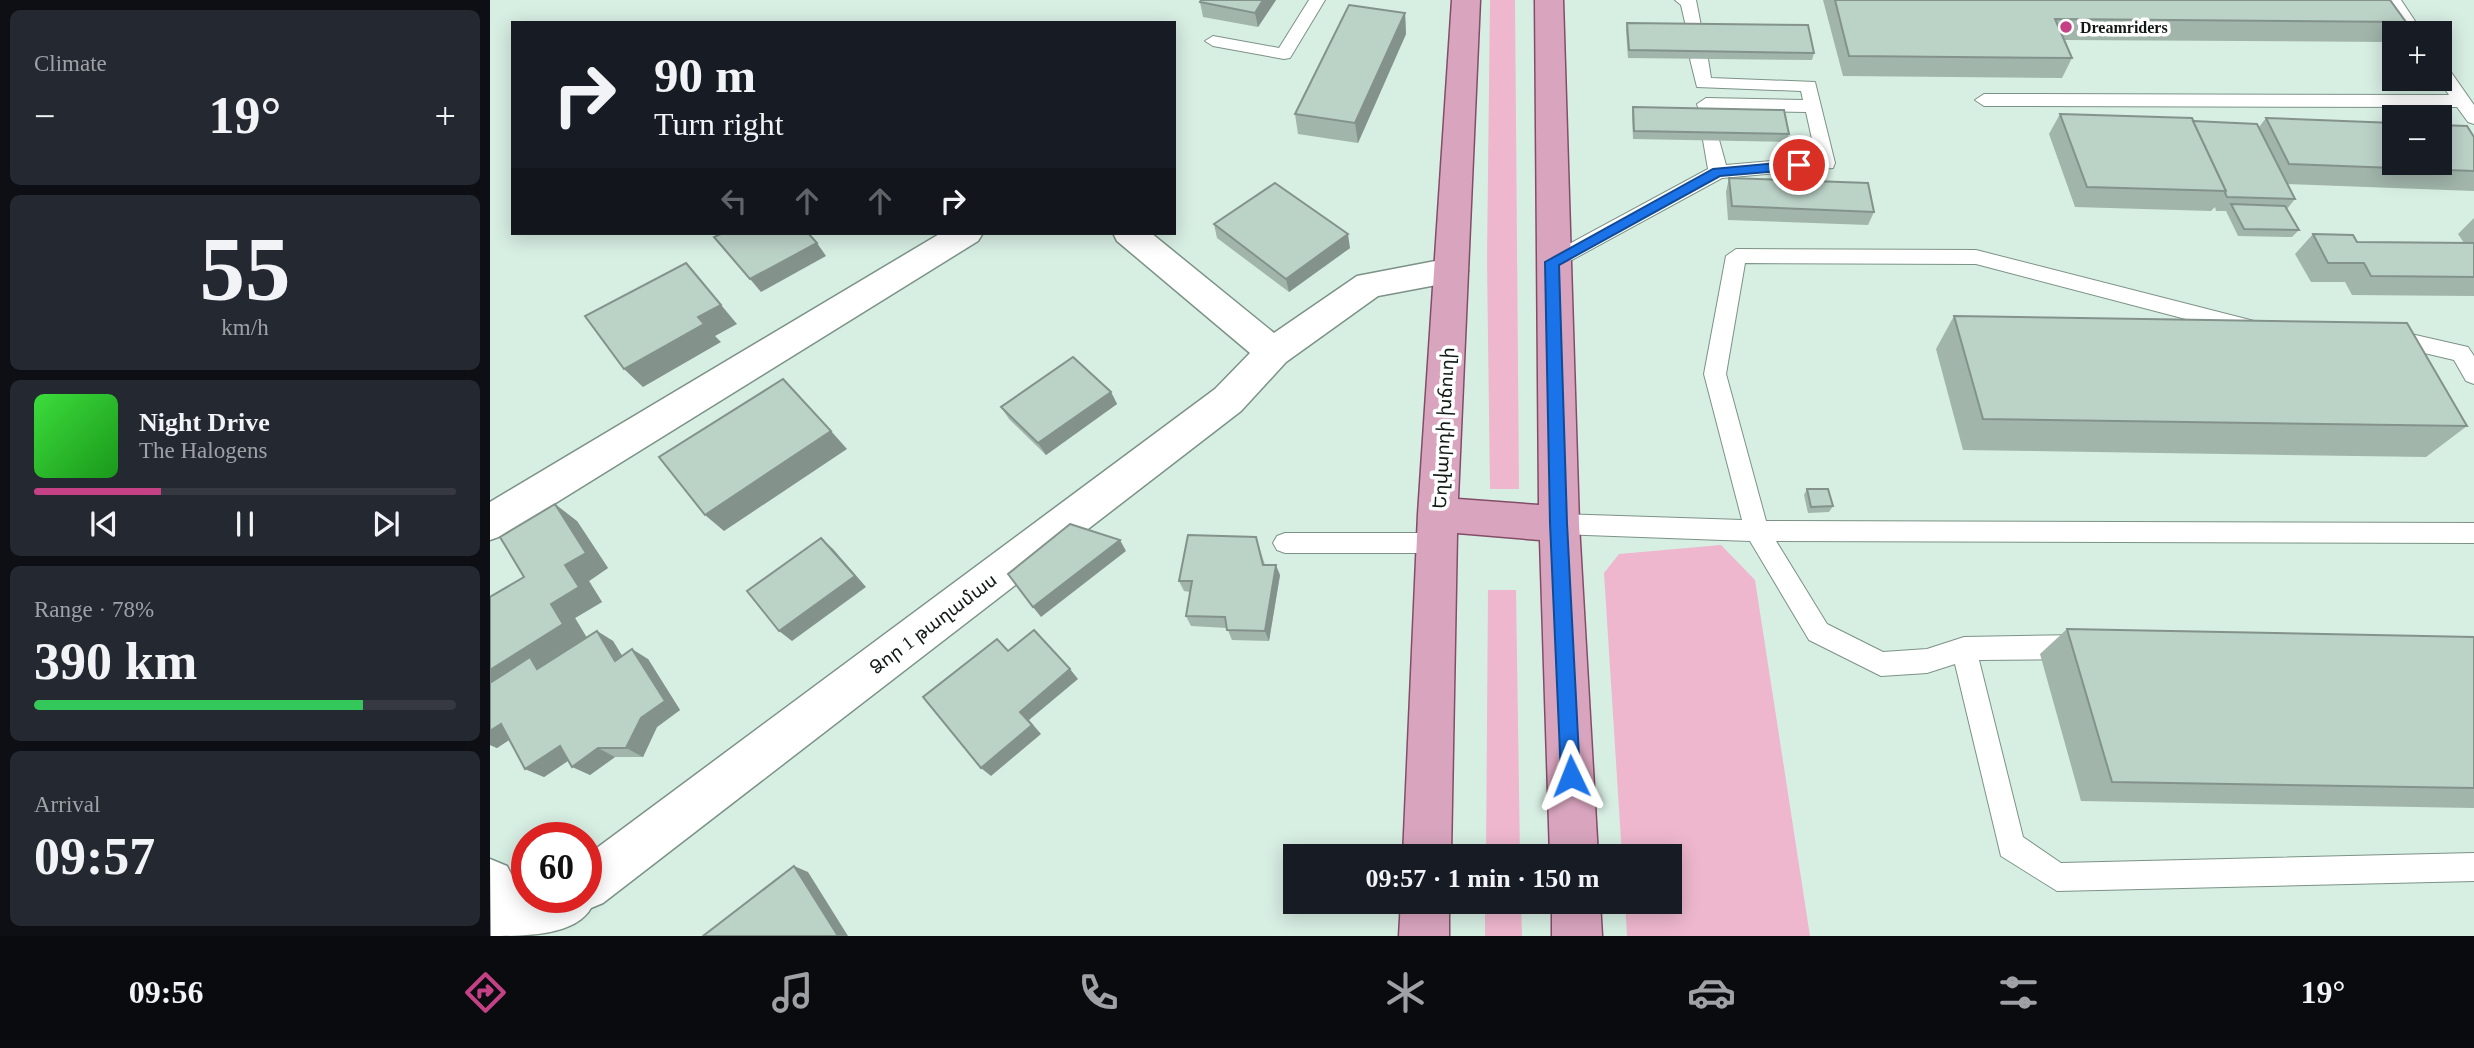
<!DOCTYPE html>
<html lang="en">
<head>
<meta charset="utf-8">
<style>
	body { margin:0; font-family:"Times New Roman","Noto Sans Armenian",serif; background:#242831; color:#f1f3f6; height:100vh; display:flex; flex-direction:column; font-size:26px; white-space:nowrap }
	* { box-sizing:border-box; margin:0 }
	p { font-size:23px; color:#9ea1a6 }
	.icon { flex:none; width:38px; height:38px; fill:none; stroke:currentColor; stroke-width:2; stroke-linecap:round; stroke-linejoin:round }
	.map { position:relative; flex:1; overflow:hidden }
	.details { display:flex; flex-direction:column; gap:10px; padding:10px; background:#0d0f14; width:490px }
	.details>* { flex:none }
	.guide { position:absolute; left:21px; top:21px; width:665px; height:214px; border-radius:0px; box-shadow:0 4px 18px #0003; background:#171b24; color:#f1f3f6; overflow:hidden }
	.tools { position:absolute; left:1892px; top:21px; display:grid; gap:14px }
	.tools a { display:grid; place-items:center; width:70px; height:70px; border-radius:0px; background:#171b24; box-shadow:0 4px 18px #0003; font-size:35px }
	.speed { position:absolute; left:21px; top:822px; display:flex; gap:14px; font-size:35px; font-weight:700; text-align:center }
	.speed>* { display:grid; place-content:center; width:91px; height:91px; border-radius:50%; background:#171b24; box-shadow:0 4px 18px #0003; line-height:1 }
	.speed .limit { border:10px solid #d22; background:#fff; color:#111 }
	.pin { position:absolute; display:grid; place-items:center; width:60px; height:60px; color:#fff; margin:-30px; border:4px solid #fff; border-radius:50%; box-shadow:0 2px 7px #0007 }
	.me { position:absolute; width:77px; margin:-38px; rotate:358deg; stroke-linejoin:round; filter:drop-shadow(0 0 5px #0008) }
	.turn { display:flex; align-items:center; gap:24px; height:147px; padding:0 28px; font-size:32px }
	.turn .icon { width:91px; height:91px; stroke-width:2.5 }
	.turn b { display:block; font-size:49px; line-height:60px }
	.lanes { display:flex; align-items:center; height:66px; padding:0 28px; background:#0003; justify-content:center; gap:35px; direction:ltr }
	.lanes .off { opacity:.35 }
	.big { font-size:52px; font-weight:800; line-height:1.1 }
	.details .widget { flex:1; display:flex; flex-direction:column; justify-content:center; gap:10px; min-width:0; padding:0 24px; border-radius:10px; background:#242831 }
	.details .dial { align-items:center; gap:0 }
	.dial b { font-size:91px; line-height:1 }
	.song { display:flex; align-items:center; gap:21px }
	.cover { width:84px; height:84px; border-radius:10px; background:linear-gradient(135deg,hsl(120 70% 55%),hsl(120 70% 35%)) }
	.played { height:7px; border-radius:4px; background:linear-gradient(90deg,#c54186 30%,#363941 30%) }
	.keys { display:flex; justify-content:space-around; direction:ltr }
	.heat { display:flex; justify-content:space-between; align-items:center; font-size:38px; direction:ltr }
	.charge { height:10px; border-radius:5px; background:linear-gradient(90deg,#34c759 78%,#363941 0) }
	.trip { position:absolute; left:793px; top:844px; width:399px; height:70px; border-radius:0px; background:#171b24; box-shadow:0 4px 18px #0003; font-weight:800; line-height:70px; text-align:center }
	.tab-bar { display:flex; height:112px; justify-content:space-around; align-items:center; background:#090b0e; color:#9ea1a6 }
	.tab-bar .icon { width:49px; height:49px }
	.tab-bar .on { color:#c54186 }
	.tab-bar b { font-size:32px; color:#f1f3f6 }
	main { display:flex; flex:1; min-height:0 }
	.map>svg:first-child { display:block }
</style>
</head>
<body>
<main>
<section class="details">
<div class="widget"><p>Climate</p>
<div class="heat"><a>−</a><b class="big">19°</b><a>+</a></div>
</div>
<div class="widget dial"><b>55</b><p>km/h</p></div>
<div class="widget">
<div class="song"><i class="cover"></i><div><b>Night Drive</b><p>The Halogens</p></div></div>
<div class="played"></div>
<div class="keys"><svg class="icon" aria-label="previous" viewBox="0 0 24 24"><path d="M18 5L8 12l10 7zM5 5v14"/></svg><svg class="icon" aria-label="pause" viewBox="0 0 24 24"><path d="M8 5v14M16 5v14"/></svg><svg class="icon" aria-label="next" viewBox="0 0 24 24"><path d="M6 5l10 7-10 7zM19 5v14"/></svg></div>
</div>
<div class="widget"><p>Range · 78%</p><b class="big">390 km</b><div class="charge"></div></div>
<div class="widget"><p>Arrival</p><b class="big">09:57</b></div>
</section>
<div class="map">
<svg width="1984" height="936" viewBox="0 0 1984 936">
	<rect width="100%" height="100%" fill="#d7eee3"/>
	<g fill="#eeb7ce">
		<path d="M1000,0H1025L1029,489H1000L997,261Z"/>
		<path d="M1231,545L1265,580L1320,936H1137L1135,901H1180V856H1132L1114,573L1129,554Z"/>
		<path d="M998,590H1026L1030,856H996Z"/>
		<path d="M995,901H1031L1032,936H995Z"/>
	</g>
	<g fill="none" stroke-linecap="round" stroke-linejoin="round">
		<g stroke="#7c9287" stroke-width="2">
			<g id="lane">
				<path d="M819,0H835L800,58L794,59L723,46L715,41L723,36L789,48Z"/>
				<path d="M1185,0H1206L1212,31L1210,35H1198L1191,5Z"/>
				<path d="M1895,0H1911L1933,33H1917Z"/>
				<path d="M1209,54L1218,59L1221,78L1325,82L1345,163L1343,168L1232,178L1069,267H1055L1052,262L1055,257L1218,169L1213,140L1216,136H1228L1236,165L1326,157L1316,112L1226,110L1224,120H1212L1207,104L1216,98L1313,100L1311,91L1207,87L1200,59Z"/>
				<path d="M1950,63L1956,65L1984,105V124L1978,122L1967,107L1494,106L1485,100L1494,94L1959,95L1948,79Z"/>
				<path d="M1246,249L1486,250L1764,321L1767,327L1764,333L1757,335L1486,264L1255,263L1236,374L1276,521L1984,523V543L1286,541L1337,624L1393,652L1437,649L1474,637L1589,635L1598,639L1602,647L1598,655L1589,659L1489,660L1533,837L1571,863L1984,853V881L1567,891L1511,856L1465,664L1437,673L1391,676L1319,640L1260,541L1069,534L1061,531L1057,524L1061,517L1069,514L1252,520L1214,374L1236,256Z"/>
				<path d="M1899,329L1978,347L1984,356V384L1976,381L1964,360L1892,343L1889,337L1892,331Z"/>
				<path d="M795,533H948L956,536L960,543L956,550L948,553H795L787,550L783,543L787,536Z"/>
			</g>
		</g>
		<g stroke="#7c9287" stroke-width="3">
			<g id="street">
				<path d="M451,233H493L488,241L14,535L0,540V502Z"/>
				<path d="M623,233H661L784,333L867,276L961,258L973,262L978,271L973,280L888,296L796,362L751,411L113,903L101,908C85,936 34,936 1,936L0,859L17,866L36,902L41,898H96V856L725,389L760,353L627,241Z"/>
			</g>
		</g>
		<g stroke="#834d67" stroke-width="3">
			<g id="primary">
				<path d="M962,0H990L968,499L1049,505L1045,0H1073L1089,524L1108,856H1060L1050,540L967,533L961,856H913L928,514Z"/>
				<path d="M911,901H959V936H909Z"/>
				<path d="M1062,901H1110L1112,936H1062Z"/>
			</g>
		</g>
		<use href="#lane" fill="#fff" fill-rule="evenodd"/>
		<use href="#street" fill="#fff" fill-rule="evenodd"/>
		<use href="#primary" fill="#d9a5be" fill-rule="evenodd"/>
	</g>
	<g fill="#a1b5ab">
		<path d="M786,0L768,27L713,17L710,2Z"/>
		<path d="M1333,0H1900L1916,22L1907,33H1904V37L1900,42L1574,40L1582,58L1572,78L1353,76Z"/>
		<path d="M915,13L916,34L868,143L808,134L805,114Z"/>
		<path d="M1137,23L1324,53L1322,60L1138,58L1136,30Z"/>
		<path d="M1143,107L1299,134L1297,142L1143,139L1142,115Z"/>
		<path d="M1570,114L1703,121L1769,127L1776,118L1984,137V191L1797,184L1805,199L1797,209L1809,230L1802,237L1748,236L1736,211H1726L1725,207L1721,211L1585,207L1559,134Z"/>
		<path d="M1239,178L1384,212L1378,225L1238,220L1236,192Z"/>
		<path d="M1984,218V296L1862,295L1855,282H1821L1805,254L1823,234L1867,242L1974,243L1968,234Z"/>
		<path d="M724,224L860,248L799,292L727,238Z"/>
		<path d="M1464,316L1977,426L1936,457L1473,450L1446,349Z"/>
		<path d="M621,392L627,404L556,455L519,419L511,407Z"/>
		<path d="M1317,489L1343,506L1339,512L1318,513L1314,495Z"/>
		<path d="M87,521L118,568L99,581L112,602L85,618L97,638L107,631L123,641L132,656L158,659L190,710L167,727L153,757H125L100,775L78,761L54,777L35,769L19,740L7,748L0,745V597L34,577Z"/>
		<path d="M766,537L775,565L790,575L779,641L742,640L737,628L701,626L696,616L700,592L694,591L689,581Z"/>
		<path d="M1577,629L1984,637V808L1591,801L1550,654Z"/>
	</g>
	<g fill="#83938b">
		<path d="M773,0H786L768,27L765,13Z"/>
		<path d="M915,13L916,34L868,143L865,123Z"/>
		<path d="M858,234L860,248L799,292L796,279Z"/>
		<path d="M327,243L336,256L271,292L260,279Z"/>
		<path d="M196,263L247,324L225,336L231,342L153,387L134,369Z"/>
		<path d="M621,392L627,404L556,455L548,443Z"/>
		<path d="M341,431L357,449L234,531L215,515Z"/>
		<path d="M65,504L87,521L118,568L99,581L112,602L85,618L97,638L0,700V670L61,604Z"/>
		<path d="M331,538L343,549L376,587L302,641L289,631Z"/>
		<path d="M630,540L636,551L551,617L543,607Z"/>
		<path d="M786,565L790,575L779,641L775,631Z"/>
		<path d="M107,631L123,641L141,670L125,661Z"/>
		<path d="M142,649L158,659L190,710L167,727L153,757L136,748Z"/>
		<path d="M580,669L588,679L539,720L551,734L501,776L491,768L530,712Z"/>
		<path d="M11,724L30,733L7,748L0,745V731Z"/>
		<path d="M70,746L88,754L54,777L35,769Z"/>
		<path d="M108,748L125,757L100,775L82,767Z"/>
		<path d="M304,866L318,872L358,936H348Z"/>
	</g>
	<g fill="#bbd2c7" stroke="#83938b" stroke-width="2">
		<path d="M711,0H773L765,13L710,2Z"/>
		<path d="M1345,0H1900L1916,22L1565,19L1582,58L1359,56Z"/>
		<path d="M859,5L915,13L865,123L805,114Z"/>
		<path d="M1137,23L1318,25L1324,53L1139,50Z"/>
		<path d="M1143,107L1294,110L1299,134L1144,131Z"/>
		<path d="M1570,114L1702,118L1736,191L1597,187Z"/>
		<path d="M1776,118L1904,123V163H1950V125L1977,126L1984,137V171L1799,164Z"/>
		<path d="M1703,121L1767,124L1805,199L1737,197L1735,193L1736,191Z"/>
		<path d="M1239,178L1378,183L1384,212L1242,206Z"/>
		<path d="M785,183L858,234L796,279L724,224Z"/>
		<path d="M1741,204L1795,206L1809,230L1754,229Z"/>
		<path d="M233,233H318L327,243L260,279L224,237Z"/>
		<path d="M1823,234L1863,235L1867,242L1984,243V277L1881,276L1874,263H1838Z"/>
		<path d="M196,263L231,305L208,317L214,324L134,369L95,316Z"/>
		<path d="M1464,316L1917,323L1977,426L1493,419Z"/>
		<path d="M583,357L621,392L548,443L511,407Z"/>
		<path d="M293,379L341,431L215,515L169,457Z"/>
		<path d="M1317,489H1338L1343,506L1321,507Z"/>
		<path d="M65,504L96,553L75,565L89,587L61,604L73,624L0,670V597L34,577L10,537Z"/>
		<path d="M580,524L630,540L543,607L518,574Z"/>
		<path d="M698,535L766,537L773,565H786L775,631L737,630L735,617L696,616L702,581H689Z"/>
		<path d="M331,538L365,576L289,631L257,591Z"/>
		<path d="M1577,629L1984,637V788L1622,782Z"/>
		<path d="M544,630L580,669L530,712L542,725L491,768L433,697L507,639L518,651Z"/>
		<path d="M107,631L125,661L142,649L175,701L151,718L136,748H108L82,767L70,746L35,769L11,724L0,731V683L40,657L47,669Z"/>
		<path d="M304,866L348,936H213Z"/>
	</g>
	<path fill="#1a73e8" stroke="#114b97" stroke-width="2" d="M1309,161L1313,162V169L1230,176L1069,265L1077,523L1090,776L1087,783L1081,785L1074,783L1071,776L1060,523L1055,262L1223,169Z"/>
	<circle fill="#c54186" stroke="#fff" stroke-width="2.5" cx="1576" cy="27" r="7"/>
	<g text-anchor="middle" stroke-width="7" stroke-linejoin="round" paint-order="stroke">
		<g font-size="16" font-weight="bold" fill="#111916" stroke="#fff" text-anchor="start">
			<text x="1590" y="33">Dreamriders</text>
		</g>
		<g font-size="19" fill="#111916" stroke="#fff">
			<text transform="translate(953 428) rotate(-87)" y="7">Եղվարդի խճուղի</text>
			<text transform="translate(443 623) rotate(-37)" y="7">Ձոր 1 թաղամաս</text>
		</g>
	</g>
</svg>
<div class="tools">
<a>+</a>
<a>−</a>
</div>
<div class="speed"><div class="limit">60</div></div>
<div class="pin" style="left:1309px;top:165px;background:#d93025"><svg class="icon" aria-label="arrive" viewBox="0 0 24 24"><path d="M6 21V4h12l-3 4 3 4H6"/></svg></div>
<svg class="me" style="left:1081px;top:776px" viewBox="-20 -20 40 40"><path d="M0-17L14 15 0 8-14 15z" fill="#1a73e8" stroke="#fff" stroke-width="4"/></svg>
<div class="trip">09:57 · 1 min · 150 m</div>
<div class="guide">
<div class="turn"><svg class="icon" aria-label="right" viewBox="0 0 24 24"><path d="M7 20v-9h11M14 6l5 5-5 5"/></svg><div><b>90 m</b>Turn right</div></div>
<div class="lanes"><svg class="icon off" aria-label="left" viewBox="0 0 24 24"><path d="M17 20v-9H6M10 6l-5 5 5 5"/></svg><svg class="icon off" aria-label="ahead" viewBox="0 0 24 24"><path d="M12 20V5M6 11l6-6 6 6"/></svg><svg class="icon off" aria-label="ahead" viewBox="0 0 24 24"><path d="M12 20V5M6 11l6-6 6 6"/></svg><svg class="icon" aria-label="right" viewBox="0 0 24 24"><path d="M7 20v-9h11M14 6l5 5-5 5"/></svg></div>
</div>
</div>
</main>
<nav class="tab-bar">
<b>09:56</b>
<svg class="icon on" aria-label="directions" viewBox="0 0 24 24"><path d="M12 3l9 9-9 9-9-9zM9 14v-3h6M13 9l2 2-2 2"/></svg>
<svg class="icon" aria-label="music" viewBox="0 0 24 24"><path d="M9 18V5l10-2v13"/><circle cx="6" cy="18" r="3"/><circle cx="16" cy="16" r="3"/></svg>
<svg class="icon" aria-label="phone" viewBox="0 0 24 24"><path d="M5 4h4l2 5-3 2q2 4 5 5l2-3 5 2v4C11 20 4 13 5 4z"/></svg>
<svg class="icon" aria-label="climate" viewBox="0 0 24 24"><path d="M12 3v18M4 7l16 10M4 17L20 7"/></svg>
<svg class="icon" aria-label="car" viewBox="0 0 24 24"><path d="M5 17H2v-5l4-1 3-4h7l3 4 3 1v5h-3M9 17h6M6 11h13"/><circle cx="7" cy="17" r="2"/><circle cx="17" cy="17" r="2"/></svg>
<svg class="icon" aria-label="filters" viewBox="0 0 24 24"><path d="M4 7h16M4 17h16"/><circle cx="9" cy="7" r="2"/><circle cx="15" cy="17" r="2"/></svg>
<b>19°</b>
</nav>
</body>
</html>
